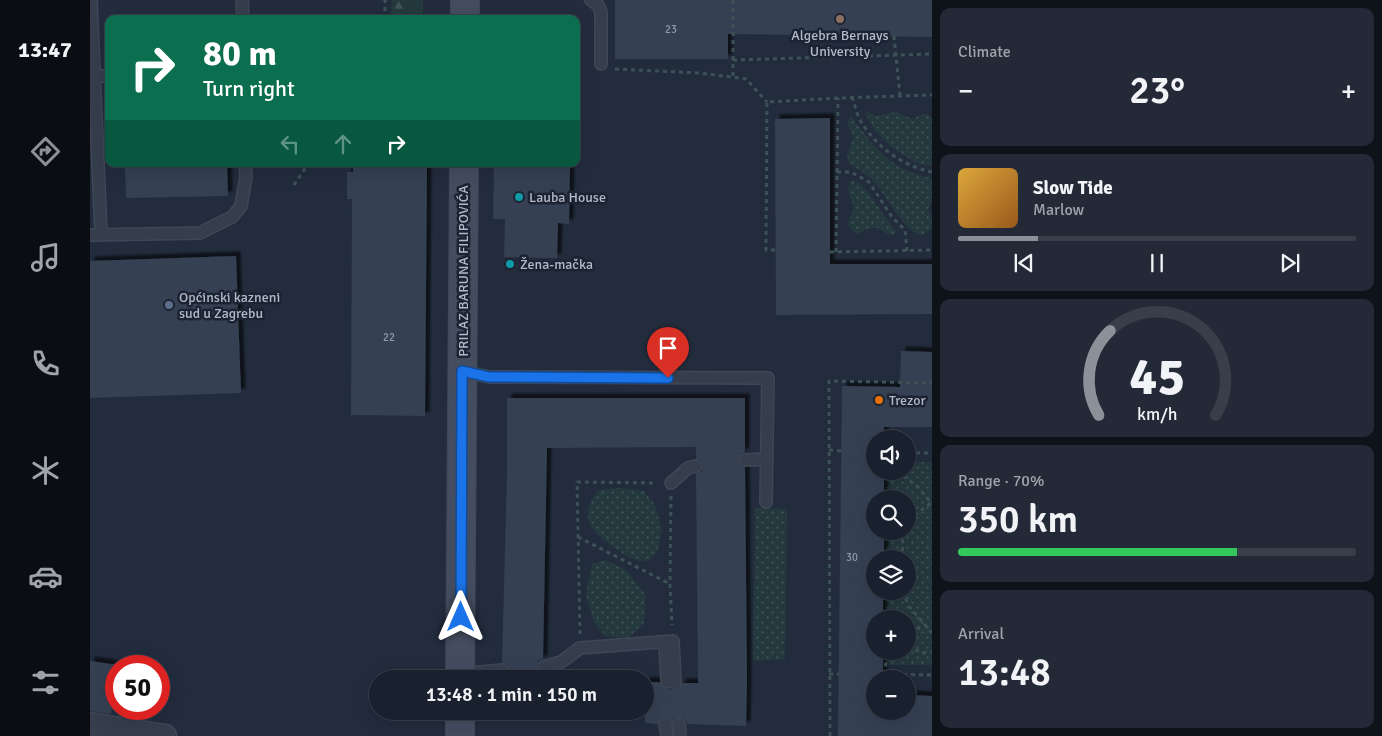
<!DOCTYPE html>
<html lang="en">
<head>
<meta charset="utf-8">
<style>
	body { margin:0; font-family:Signika,sans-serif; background:#232936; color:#f1f3f6; height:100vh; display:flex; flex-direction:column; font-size:19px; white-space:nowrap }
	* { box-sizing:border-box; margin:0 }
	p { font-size:16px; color:#9fa3aa }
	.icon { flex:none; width:28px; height:28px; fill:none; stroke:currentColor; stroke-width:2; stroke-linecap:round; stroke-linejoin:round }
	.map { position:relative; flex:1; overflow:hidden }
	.side { display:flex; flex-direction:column; gap:8px; padding:8px; background:#0e1219; width:450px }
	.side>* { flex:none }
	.banner { position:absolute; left:15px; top:15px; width:475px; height:152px; border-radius:10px; box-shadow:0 5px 20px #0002,0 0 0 1px #383e4a; background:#0b6e4f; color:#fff; overflow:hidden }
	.buttons { position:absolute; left:776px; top:430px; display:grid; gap:10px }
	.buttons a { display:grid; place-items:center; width:50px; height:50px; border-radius:50%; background:#1a212e; box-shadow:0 5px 20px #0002,0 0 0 1px #383e4a; font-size:25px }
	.speed { position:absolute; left:15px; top:655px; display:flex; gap:10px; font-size:25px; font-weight:700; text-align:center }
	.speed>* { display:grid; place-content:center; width:65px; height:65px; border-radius:50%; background:#1a212e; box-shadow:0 5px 20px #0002,0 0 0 1px #383e4a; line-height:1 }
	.speed .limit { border:8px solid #d22; background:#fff; color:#111 }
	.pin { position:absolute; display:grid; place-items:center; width:42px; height:42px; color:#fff; margin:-51px -21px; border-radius:50% 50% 50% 0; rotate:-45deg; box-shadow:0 0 5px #0007 }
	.pin .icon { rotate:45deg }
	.me { position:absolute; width:55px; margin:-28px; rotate:0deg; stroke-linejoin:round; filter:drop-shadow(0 0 4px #0008) }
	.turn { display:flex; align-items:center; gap:18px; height:105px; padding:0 15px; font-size:22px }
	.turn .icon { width:65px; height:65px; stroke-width:2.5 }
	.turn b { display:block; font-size:35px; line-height:42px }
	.lanes { display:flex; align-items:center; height:48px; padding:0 15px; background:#0003; justify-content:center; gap:25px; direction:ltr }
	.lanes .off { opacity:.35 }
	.big { font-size:38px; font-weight:600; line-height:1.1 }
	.side .widget { flex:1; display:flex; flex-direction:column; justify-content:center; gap:8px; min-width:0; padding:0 18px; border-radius:10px; background:#232936 }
	.side .dial { align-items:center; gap:0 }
	.dial svg { height:130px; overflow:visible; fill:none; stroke:#383e4a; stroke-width:7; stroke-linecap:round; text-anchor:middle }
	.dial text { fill:#f1f3f6; stroke:none }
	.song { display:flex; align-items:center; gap:15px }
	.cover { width:60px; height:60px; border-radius:8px; background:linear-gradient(135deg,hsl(40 70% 55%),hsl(30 70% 35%)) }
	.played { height:5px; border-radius:2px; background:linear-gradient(90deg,#8c9099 20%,#383e4a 20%) }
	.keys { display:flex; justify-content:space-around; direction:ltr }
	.heat { display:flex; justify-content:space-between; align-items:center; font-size:28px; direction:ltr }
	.charge { height:8px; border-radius:4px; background:linear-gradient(90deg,#34c759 70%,#383e4a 0) }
	.trip { position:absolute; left:279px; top:670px; width:285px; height:50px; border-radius:25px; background:#1a212e; box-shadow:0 5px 20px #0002,0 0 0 1px #383e4a; font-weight:600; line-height:50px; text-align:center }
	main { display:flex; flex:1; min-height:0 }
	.dock { display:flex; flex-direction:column; width:90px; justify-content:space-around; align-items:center; background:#0a0d12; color:#9fa3aa }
	.dock .icon { width:35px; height:35px }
	.dock .current { color:#8c9099 }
	.dock b { font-size:22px; color:#f1f3f6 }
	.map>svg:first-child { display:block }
</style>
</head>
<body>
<main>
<nav class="dock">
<b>13:47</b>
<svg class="icon current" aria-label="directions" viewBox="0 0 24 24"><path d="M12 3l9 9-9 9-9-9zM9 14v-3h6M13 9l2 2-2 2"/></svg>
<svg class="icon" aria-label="music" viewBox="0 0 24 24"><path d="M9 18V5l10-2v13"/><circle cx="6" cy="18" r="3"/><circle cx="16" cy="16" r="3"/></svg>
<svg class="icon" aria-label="phone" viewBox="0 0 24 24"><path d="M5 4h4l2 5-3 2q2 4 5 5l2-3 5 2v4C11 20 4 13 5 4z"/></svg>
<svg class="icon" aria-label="climate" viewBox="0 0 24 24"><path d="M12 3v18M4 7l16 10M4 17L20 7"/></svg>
<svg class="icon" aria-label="car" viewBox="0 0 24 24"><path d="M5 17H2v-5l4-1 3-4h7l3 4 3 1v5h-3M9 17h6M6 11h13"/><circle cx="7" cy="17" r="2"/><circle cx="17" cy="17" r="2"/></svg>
<svg class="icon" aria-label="filters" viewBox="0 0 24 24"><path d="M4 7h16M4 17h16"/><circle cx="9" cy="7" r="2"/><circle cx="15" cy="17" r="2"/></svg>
</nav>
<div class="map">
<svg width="842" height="736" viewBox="0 0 842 736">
	<defs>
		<pattern id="grass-dots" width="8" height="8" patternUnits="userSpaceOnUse" patternTransform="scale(1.25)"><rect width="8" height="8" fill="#24393e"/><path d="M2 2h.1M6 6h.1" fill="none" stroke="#415458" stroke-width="1.8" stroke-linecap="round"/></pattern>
		<pattern id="forest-firs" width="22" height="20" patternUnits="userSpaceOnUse" patternTransform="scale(1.25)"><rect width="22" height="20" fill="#24393e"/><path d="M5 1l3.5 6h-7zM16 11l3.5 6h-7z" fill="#415458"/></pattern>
		<filter id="shadow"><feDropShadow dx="4.5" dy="-4.5" stdDeviation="1" flood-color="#0009"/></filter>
	</defs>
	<rect width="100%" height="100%" fill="#222c3d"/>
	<g fill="url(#grass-dots)">
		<path d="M775,112H779L785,116L806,112L822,119C830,116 837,109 842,119V163L840,166L828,164L812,154L797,143L784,130Z"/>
		<path d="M761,116C785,147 800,171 842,178V200L838,209L842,217V228C840,231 836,234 832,235C818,236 794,193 785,183C778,174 769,170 759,164L757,155L764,137L757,124Z"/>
		<path d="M763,180L770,184L779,194L807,233C797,239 796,231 788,228C780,226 773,232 767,234C764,232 759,229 758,225C757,220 763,215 763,210C765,198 755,197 760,182Z"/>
		<path d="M818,462H842V665H793V651H818V619H793V591H818V559H794V531H818V499H794V471H818Z"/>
		<path d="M530,488L554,491L565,505L572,530L567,553C563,556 559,561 554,561C541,563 503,535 499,522C495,509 502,500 508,490Z"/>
		<path d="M665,508L697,509L695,659L663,661Z"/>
		<path d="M516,560L536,570L556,595L554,623L538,638L515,636L504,622L496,595L502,564Z"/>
	</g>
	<path fill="url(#forest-firs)" d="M302,0H333V19H301Z"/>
	<g fill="#344053" filter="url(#shadow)">
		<path d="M525,0H842V37L638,34V59H525Z"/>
		<path d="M740,118V264H842V314L686,315L685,119Z"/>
		<path d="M35,164H137L138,196L36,198Z"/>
		<path d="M263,164H337L335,416L261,415L262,199H257V172H263Z"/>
		<path d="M404,164H480L479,224L468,223L467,258L414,257L415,219H403Z"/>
		<path d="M146,256L151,393L0,398V261Z"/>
		<path d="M811,351L842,352V427H794V439H785V471H794V499H785V531H794V559H785V591H793V619H785V651H793V679H785V711H818V695L842,696V736H748L752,386L810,387Z"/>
		<path d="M417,398H655V452L651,454L648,460L649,464L655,467L657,684L656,726L597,724L595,719L589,717L584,718L582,722L578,717H574L570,719L568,724L555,723V682H569L573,688L585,690L589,689L592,683H608L606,474L612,471L613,465L611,460L606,459V447L457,448L453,659L448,661L446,666L447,672L453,674V679H412L417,676L419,670L418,665L412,663L417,471Z"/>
		<path d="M0,661L28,665L21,714L0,711Z"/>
	</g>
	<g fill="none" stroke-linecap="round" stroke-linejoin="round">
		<g stroke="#3f4756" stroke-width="14">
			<g id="lane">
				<path d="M1,0L11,234"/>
				<path d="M152,0L153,19"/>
				<path d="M501,0L508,5L511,12V64"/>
				<path d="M3,76H19"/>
				<path d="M0,235L110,233L142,217L151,206L156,177L155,164"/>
				<path d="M372,371L399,377L678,378L676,502"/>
				<path d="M655,460L677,459"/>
				<path d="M581,483L598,468L606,466"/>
				<path d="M575,646L577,682"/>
				<path d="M453,667L471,662L490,648L583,641L585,683"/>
				<path d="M370,674L412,670"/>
				<path d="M575,724L577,736"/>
				<path d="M589,724L590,736"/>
			</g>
		</g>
		<g stroke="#3f4756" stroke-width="25">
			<path id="street" d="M0,724L75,736"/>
		</g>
		<g stroke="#3f4756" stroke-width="30">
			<g id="secondary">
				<path d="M375,19V0"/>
				<path d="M370,679L374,164"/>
				<path d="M370,736V711"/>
			</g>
		</g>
		<g stroke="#3d5256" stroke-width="3" stroke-dasharray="4 4" stroke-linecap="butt">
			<path d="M643,0V78"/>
			<path d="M295,19V0"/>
			<path d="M804,36L810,96"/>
			<path d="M643,60L842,54"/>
			<path d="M525,69L609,73L656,79L677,102"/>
			<path d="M762,97C765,104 766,113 770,120C785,146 812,166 842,172"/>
			<path d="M747,172H761L779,182L802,217L815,230L817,251"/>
			<path d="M204,185L218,164"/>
			<path d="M685,250H676L677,102L748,98L842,95"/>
			<path d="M740,252L842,250"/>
			<path d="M746,252L748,98"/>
			<path d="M739,450L751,451"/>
			<path d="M818,453H842"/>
			<path d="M807,471L828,487L841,503"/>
			<path d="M581,496L580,584L582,625"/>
			<path d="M818,520L842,502"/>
			<path d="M488,537L580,584"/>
			<path d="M812,559L813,531"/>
			<path d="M813,591L818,605L842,633"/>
			<path d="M490,634L487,482L566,483"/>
			<path d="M818,642L823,638L832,622"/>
			<path d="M818,646L832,653L842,652"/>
			<path d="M807,651L797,660L793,674L842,675"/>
			<path d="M739,674H749"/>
			<path d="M740,736L739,381L842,383"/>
		</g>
		<use href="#lane" stroke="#363e4d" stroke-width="11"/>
		<use href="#street" stroke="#363e4d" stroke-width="22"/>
		<use href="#secondary" stroke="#444d60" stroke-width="28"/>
	</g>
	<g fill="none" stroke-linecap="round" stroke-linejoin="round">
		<g stroke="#114b97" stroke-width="12">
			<path id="route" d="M371,617L372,371L399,377L578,378"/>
		</g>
		<use href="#route" stroke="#1a73e8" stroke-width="9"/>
	</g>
	<circle fill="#8d6e63" stroke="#1c2332" stroke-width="2" cx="750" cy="19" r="5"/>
	<g fill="#0f9aa8" stroke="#1c2332" stroke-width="2">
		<circle cx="429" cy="197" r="5"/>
		<circle cx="420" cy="264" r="5"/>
	</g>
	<circle fill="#5c6f8a" stroke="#1c2332" stroke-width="2" cx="79" cy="305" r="5"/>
	<circle fill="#e8710a" stroke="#1c2332" stroke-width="2" cx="789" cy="400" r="5"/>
	<g text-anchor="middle" stroke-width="5" stroke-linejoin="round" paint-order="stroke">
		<g font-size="11" fill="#9099a9">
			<text x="581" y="33">23</text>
			<text x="299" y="341">22</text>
			<text x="762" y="561">30</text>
		</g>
		<g font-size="14" fill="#b2b9c8" stroke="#1c2332" text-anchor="start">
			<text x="750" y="40" text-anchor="middle">Algebra Bernays<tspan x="750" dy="16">University</tspan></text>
			<text x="439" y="202">Lauba House</text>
			<text x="430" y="269">Žena-mačka</text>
			<text x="89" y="302">Općinski kazneni<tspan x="89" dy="16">sud u Zagrebu</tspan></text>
			<text x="799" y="405">Trezor</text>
		</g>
		<g font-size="14" fill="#b2b9c8" stroke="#1c2332">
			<text transform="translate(373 271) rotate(-90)" y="5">PRILAZ BARUNA FILIPOVIĆA</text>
		</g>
	</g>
</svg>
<div class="buttons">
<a><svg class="icon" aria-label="sound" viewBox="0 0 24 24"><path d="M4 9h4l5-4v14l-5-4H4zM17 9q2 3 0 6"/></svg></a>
<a><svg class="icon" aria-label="search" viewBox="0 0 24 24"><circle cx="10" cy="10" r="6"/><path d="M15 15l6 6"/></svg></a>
<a><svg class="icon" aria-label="layers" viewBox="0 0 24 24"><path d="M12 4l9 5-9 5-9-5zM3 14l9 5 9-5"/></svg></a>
<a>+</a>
<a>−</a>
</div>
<div class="speed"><div class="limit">50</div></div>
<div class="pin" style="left:578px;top:378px;background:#d93025"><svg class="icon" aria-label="arrive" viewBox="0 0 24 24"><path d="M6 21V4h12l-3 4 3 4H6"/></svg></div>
<svg class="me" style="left:371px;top:617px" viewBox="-20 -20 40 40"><path d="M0-17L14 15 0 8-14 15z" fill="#1a73e8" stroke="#fff" stroke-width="4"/></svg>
<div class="trip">13:48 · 1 min · 150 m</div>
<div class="banner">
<div class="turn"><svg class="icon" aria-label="right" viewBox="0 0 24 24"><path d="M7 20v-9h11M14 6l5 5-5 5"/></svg><div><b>80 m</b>Turn right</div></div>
<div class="lanes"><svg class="icon off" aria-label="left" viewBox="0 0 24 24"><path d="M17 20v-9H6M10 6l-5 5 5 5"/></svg><svg class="icon off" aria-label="ahead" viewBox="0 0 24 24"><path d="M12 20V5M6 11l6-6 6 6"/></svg><svg class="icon" aria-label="right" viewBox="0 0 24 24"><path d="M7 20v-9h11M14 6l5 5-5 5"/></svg></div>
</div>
</div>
<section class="side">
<div class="widget"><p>Climate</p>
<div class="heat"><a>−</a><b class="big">23°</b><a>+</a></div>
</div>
<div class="widget">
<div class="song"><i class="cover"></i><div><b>Slow Tide</b><p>Marlow</p></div></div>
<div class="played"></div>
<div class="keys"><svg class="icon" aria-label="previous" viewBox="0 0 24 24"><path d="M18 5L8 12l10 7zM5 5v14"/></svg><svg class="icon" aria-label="pause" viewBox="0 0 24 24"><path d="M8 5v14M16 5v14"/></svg><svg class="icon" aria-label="next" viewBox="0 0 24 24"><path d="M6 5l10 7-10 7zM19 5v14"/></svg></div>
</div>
<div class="widget dial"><svg viewBox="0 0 100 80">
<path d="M14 69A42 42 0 1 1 86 69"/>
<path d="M14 69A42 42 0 0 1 21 17" stroke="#8c9099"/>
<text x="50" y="56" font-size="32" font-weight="700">45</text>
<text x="50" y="72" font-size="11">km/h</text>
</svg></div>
<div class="widget"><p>Range · 70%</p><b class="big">350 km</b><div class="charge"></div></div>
<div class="widget"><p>Arrival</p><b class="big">13:48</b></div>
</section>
</main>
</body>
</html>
